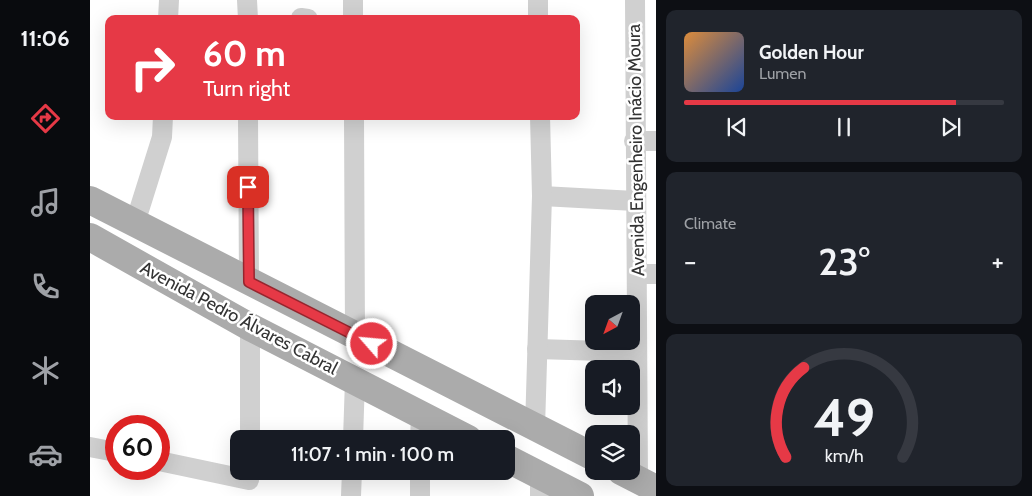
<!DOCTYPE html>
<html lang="en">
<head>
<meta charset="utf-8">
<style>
	body { margin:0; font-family:Cabin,sans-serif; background:#20242c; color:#f1f3f6; height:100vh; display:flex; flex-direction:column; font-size:19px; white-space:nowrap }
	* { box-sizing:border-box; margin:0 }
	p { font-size:16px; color:#9ea1a6 }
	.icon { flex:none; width:28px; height:28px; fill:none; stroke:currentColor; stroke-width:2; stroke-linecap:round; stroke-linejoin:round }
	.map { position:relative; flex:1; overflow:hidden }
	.panel { display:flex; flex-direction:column; gap:10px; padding:10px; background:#0d0f14; width:376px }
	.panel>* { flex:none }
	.guide { position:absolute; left:15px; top:15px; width:475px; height:105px; border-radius:10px; box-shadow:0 5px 20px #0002; background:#e63946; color:#fff; overflow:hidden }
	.needle { width:32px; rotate:221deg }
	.fabs { position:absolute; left:495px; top:295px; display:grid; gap:10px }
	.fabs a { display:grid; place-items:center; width:55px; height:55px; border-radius:10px; background:#171b24; box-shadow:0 5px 20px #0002; font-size:25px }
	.speed { position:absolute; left:15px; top:415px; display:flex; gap:10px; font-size:25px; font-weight:700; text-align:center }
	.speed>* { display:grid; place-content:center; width:65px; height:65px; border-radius:50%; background:#171b24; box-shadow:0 5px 20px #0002; line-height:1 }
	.speed .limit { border:8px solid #d22; background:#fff; color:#111 }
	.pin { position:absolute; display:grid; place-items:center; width:42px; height:42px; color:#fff; margin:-21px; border-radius:10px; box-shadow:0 2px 8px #0006 }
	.me { position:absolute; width:55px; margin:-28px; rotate:297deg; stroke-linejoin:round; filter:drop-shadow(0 0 4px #0008) }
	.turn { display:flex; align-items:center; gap:18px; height:105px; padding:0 15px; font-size:22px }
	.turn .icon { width:65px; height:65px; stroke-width:2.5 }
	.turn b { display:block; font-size:35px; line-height:42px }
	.big { font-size:38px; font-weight:600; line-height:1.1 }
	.panel .card { flex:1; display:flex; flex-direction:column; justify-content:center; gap:8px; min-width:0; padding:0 18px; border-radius:10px; background:#20242c }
	.panel .dial { align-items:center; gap:0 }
	.dial svg { height:130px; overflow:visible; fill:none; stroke:#363941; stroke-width:7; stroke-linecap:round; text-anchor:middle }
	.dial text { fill:#f1f3f6; stroke:none }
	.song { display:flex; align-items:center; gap:15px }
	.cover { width:60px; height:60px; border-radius:8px; background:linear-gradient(135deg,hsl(30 70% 55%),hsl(220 70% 35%)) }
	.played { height:5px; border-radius:2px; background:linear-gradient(90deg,#e63946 85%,#363941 85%) }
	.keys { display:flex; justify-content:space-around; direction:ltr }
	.heat { display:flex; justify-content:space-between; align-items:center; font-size:28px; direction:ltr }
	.trip { position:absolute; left:140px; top:430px; width:285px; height:50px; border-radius:10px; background:#171b24; box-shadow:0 5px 20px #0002; font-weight:600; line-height:50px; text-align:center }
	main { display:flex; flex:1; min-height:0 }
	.menu { display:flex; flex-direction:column; width:90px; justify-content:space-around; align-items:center; background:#090b0e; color:#9ea1a6 }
	.menu .icon { width:35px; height:35px }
	.menu .active { color:#e63946 }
	.menu b { font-size:22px; color:#f1f3f6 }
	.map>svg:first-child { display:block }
</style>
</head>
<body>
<main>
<nav class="menu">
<b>11:06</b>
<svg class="icon active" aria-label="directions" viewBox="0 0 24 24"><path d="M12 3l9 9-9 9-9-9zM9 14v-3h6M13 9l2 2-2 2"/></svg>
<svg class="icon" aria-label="music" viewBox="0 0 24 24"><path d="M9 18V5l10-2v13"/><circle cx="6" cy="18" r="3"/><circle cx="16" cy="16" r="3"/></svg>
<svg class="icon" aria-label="phone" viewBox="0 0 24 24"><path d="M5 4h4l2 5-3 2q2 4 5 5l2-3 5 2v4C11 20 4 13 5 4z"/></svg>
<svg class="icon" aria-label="climate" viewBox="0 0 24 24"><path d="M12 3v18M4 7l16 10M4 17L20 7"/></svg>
<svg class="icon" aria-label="car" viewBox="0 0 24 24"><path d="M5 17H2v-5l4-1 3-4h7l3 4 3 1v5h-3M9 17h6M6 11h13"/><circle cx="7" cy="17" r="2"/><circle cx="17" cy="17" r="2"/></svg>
</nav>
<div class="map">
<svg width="566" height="496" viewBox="0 0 566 496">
	<rect width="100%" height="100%" fill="#fff"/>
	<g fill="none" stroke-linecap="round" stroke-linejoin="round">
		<g stroke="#d0d0d0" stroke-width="20">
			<path d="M157,0L158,19"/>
			<path d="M263,0V19"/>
			<path d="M448,0V19"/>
			<path d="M545,0L548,480"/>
			<path d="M211,18L218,19"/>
			<path d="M78,19L79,0"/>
			<path d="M158,116L159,282"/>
			<path d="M264,116L265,336"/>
			<path d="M544,141H566"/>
			<path d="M452,196L545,201"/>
			<path d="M45,223L72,137L73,116"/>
			<path d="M548,274H566"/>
			<path d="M447,349L546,352"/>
			<path d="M445,428L452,196L450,116"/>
			<path d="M160,439V327"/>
			<path d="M263,439L265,380"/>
			<path d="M330,439L331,415"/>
			<path d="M0,447L26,452"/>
			<path d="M69,461L159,480"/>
			<path d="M450,476V496"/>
			<path d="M261,496L262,471"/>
			<path d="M330,496V471"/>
		</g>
		<g stroke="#ababab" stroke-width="28">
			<path d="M0,200L504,457"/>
			<path d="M0,237L160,327L378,439"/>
			<path d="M416,458L490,496"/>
			<path d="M531,471L566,489"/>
		</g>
	</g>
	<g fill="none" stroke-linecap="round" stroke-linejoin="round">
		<g stroke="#96252e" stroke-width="12">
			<path id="route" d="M158,187L159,282L282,344"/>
		</g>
		<use href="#route" stroke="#e63946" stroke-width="9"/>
	</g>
	<g text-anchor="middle" stroke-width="5" stroke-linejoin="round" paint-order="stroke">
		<g font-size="18" fill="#333" stroke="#fff">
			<text transform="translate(546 150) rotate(-91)" y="6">Avenida Engenheiro Inácio Moura</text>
			<text transform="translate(149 318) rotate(28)" y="6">Avenida Pedro Álvares Cabral</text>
		</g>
	</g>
</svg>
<div class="fabs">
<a><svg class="needle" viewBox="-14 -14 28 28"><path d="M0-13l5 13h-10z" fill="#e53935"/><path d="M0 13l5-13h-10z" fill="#9ea1a6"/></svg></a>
<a><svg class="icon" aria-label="sound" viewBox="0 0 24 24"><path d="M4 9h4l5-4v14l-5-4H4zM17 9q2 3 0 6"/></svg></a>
<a><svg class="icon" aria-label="layers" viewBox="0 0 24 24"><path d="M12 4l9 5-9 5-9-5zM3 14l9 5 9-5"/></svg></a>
</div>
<div class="speed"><div class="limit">60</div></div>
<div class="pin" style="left:158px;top:187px;background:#d93025"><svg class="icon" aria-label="arrive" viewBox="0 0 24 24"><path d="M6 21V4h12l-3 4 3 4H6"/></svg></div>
<svg class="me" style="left:282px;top:344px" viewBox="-20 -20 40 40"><circle r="17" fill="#e63946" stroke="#fff" stroke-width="3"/><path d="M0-11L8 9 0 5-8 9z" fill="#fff"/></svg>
<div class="trip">11:07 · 1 min · 100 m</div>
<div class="guide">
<div class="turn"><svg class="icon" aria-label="right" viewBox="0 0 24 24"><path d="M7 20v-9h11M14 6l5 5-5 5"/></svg><div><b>60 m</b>Turn right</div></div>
</div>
</div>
<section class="panel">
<div class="card">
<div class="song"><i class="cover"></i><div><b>Golden Hour</b><p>Lumen</p></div></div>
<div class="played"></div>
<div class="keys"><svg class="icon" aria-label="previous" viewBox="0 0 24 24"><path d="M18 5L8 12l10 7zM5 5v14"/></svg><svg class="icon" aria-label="pause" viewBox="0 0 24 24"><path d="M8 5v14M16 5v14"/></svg><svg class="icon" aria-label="next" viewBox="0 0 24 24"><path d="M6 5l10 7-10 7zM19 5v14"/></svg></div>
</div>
<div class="card"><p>Climate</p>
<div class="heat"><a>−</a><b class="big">23°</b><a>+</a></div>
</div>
<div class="card dial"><svg viewBox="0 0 100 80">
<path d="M14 69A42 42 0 1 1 86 69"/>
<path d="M14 69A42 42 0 0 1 25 14" stroke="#e63946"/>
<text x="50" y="56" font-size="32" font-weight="700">49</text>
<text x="50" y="72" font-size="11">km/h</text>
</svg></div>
</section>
</main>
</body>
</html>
